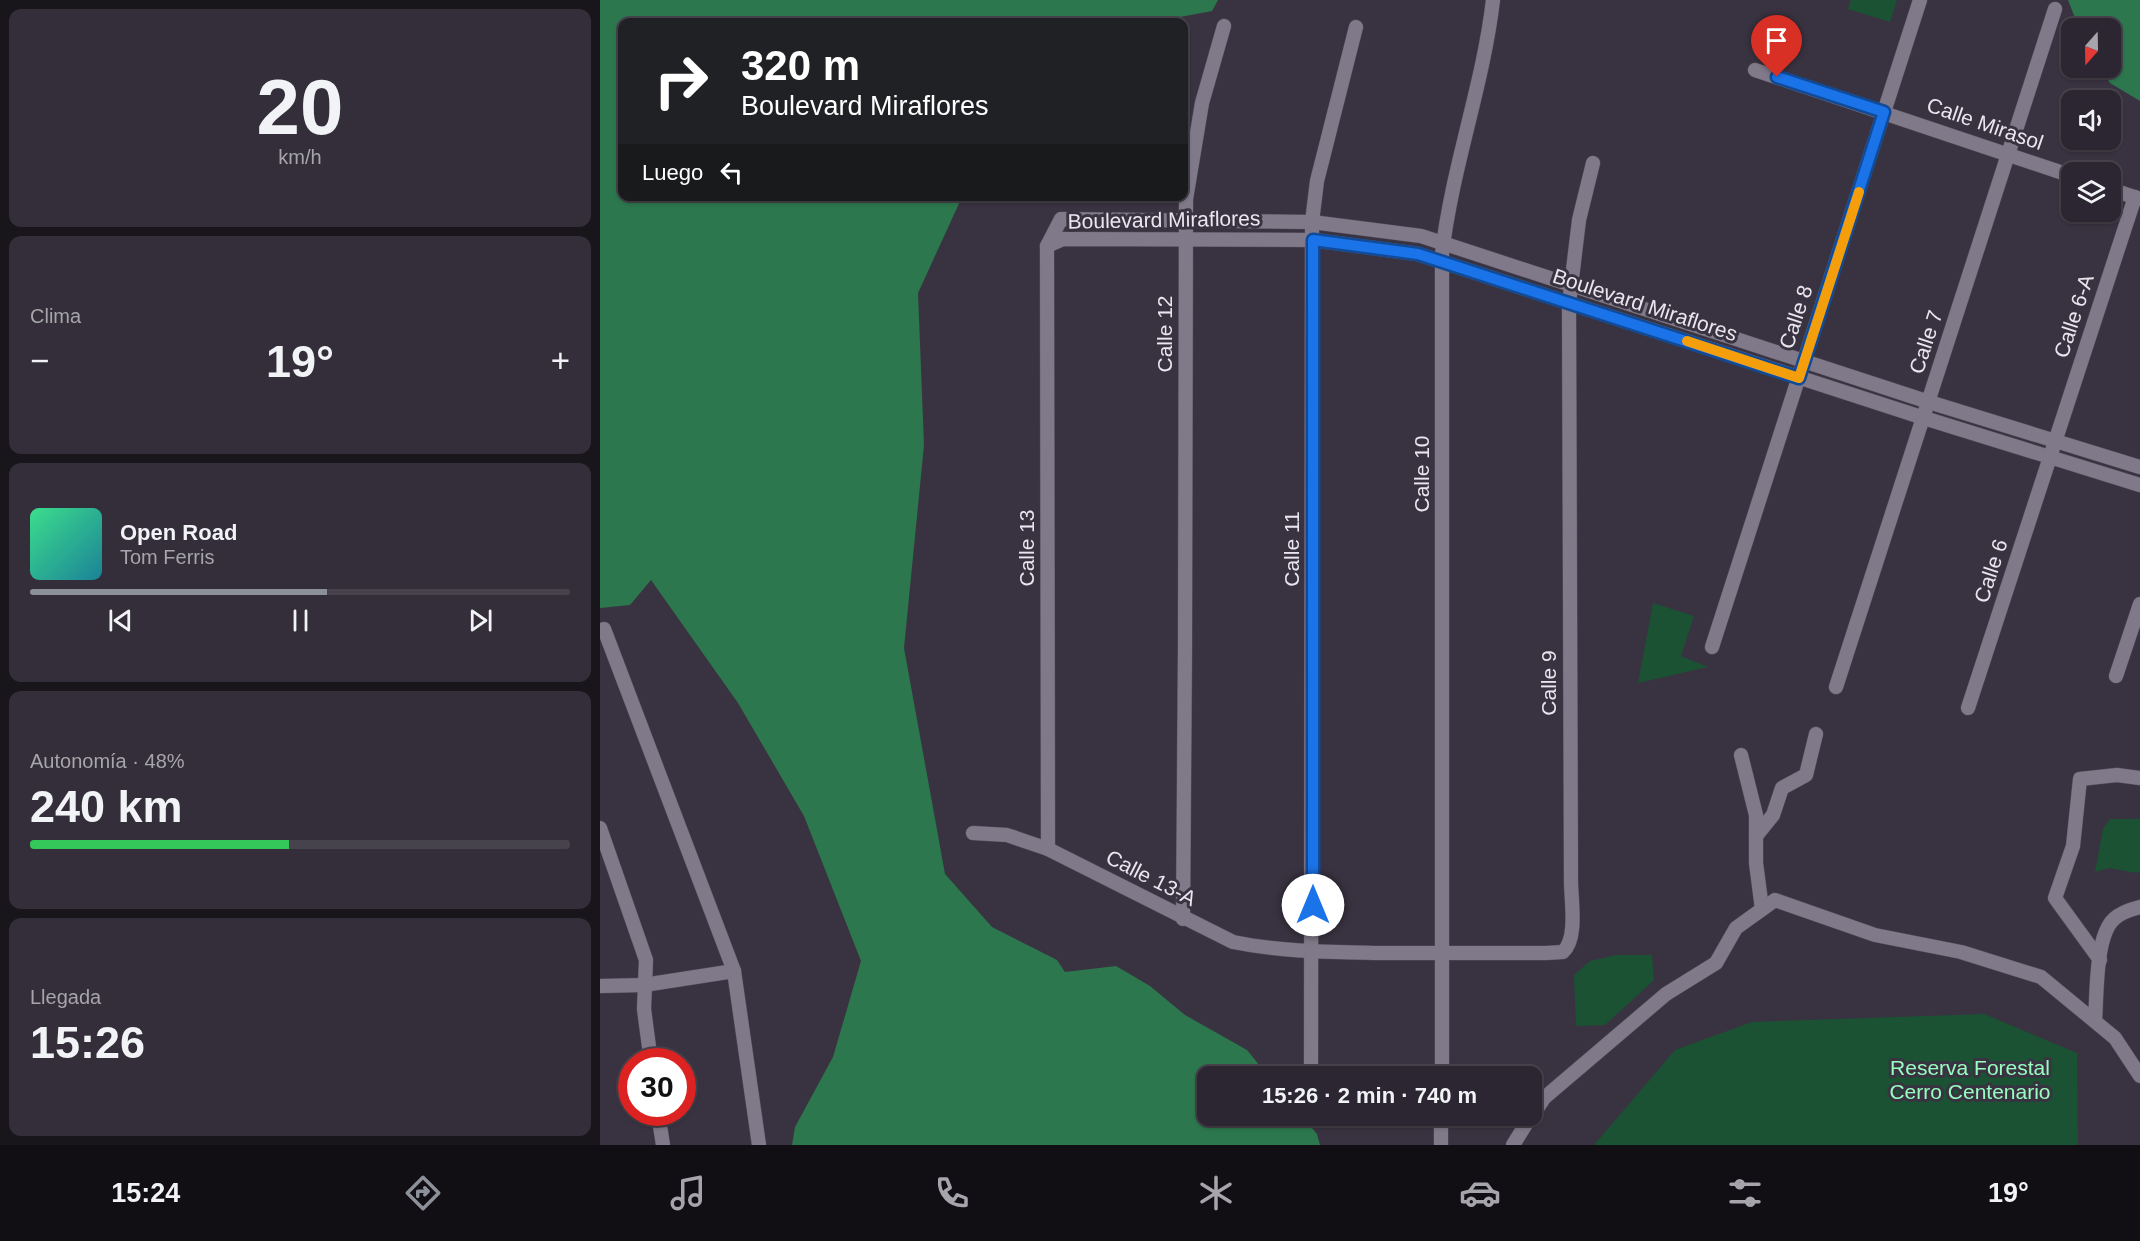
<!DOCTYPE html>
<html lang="es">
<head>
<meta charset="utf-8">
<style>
	body { margin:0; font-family:Arial,sans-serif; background:#332e39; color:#f1f3f6; height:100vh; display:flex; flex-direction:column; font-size:22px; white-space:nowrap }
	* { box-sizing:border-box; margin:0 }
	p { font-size:20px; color:#a6a5ab }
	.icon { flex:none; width:33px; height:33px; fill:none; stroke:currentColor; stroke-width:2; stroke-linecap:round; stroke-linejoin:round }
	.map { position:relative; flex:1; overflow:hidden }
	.panel { display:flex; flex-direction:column; gap:9px; padding:9px; background:#18151b; width:600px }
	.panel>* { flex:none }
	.top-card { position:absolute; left:18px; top:18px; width:570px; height:183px; border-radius:12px; box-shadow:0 2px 4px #0004,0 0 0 2px #47434d; background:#202124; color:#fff; overflow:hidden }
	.needle { width:39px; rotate:200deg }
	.tools { position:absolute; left:1461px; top:18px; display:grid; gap:12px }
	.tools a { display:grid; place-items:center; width:60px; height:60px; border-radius:12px; background:#2b2631; box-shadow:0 2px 4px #0004,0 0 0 2px #47434d; font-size:30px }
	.speed { position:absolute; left:18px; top:1048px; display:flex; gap:12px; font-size:30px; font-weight:700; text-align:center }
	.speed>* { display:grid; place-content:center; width:78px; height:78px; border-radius:50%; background:#2b2631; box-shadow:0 2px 4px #0004,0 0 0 2px #47434d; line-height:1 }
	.speed .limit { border:9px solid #d22; background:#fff; color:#111 }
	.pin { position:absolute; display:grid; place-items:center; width:51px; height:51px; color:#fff; margin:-62px -26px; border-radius:50% 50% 50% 0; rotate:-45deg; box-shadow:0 0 6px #0007 }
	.pin .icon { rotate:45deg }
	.me { position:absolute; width:66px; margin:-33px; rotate:0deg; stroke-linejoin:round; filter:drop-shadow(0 0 4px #0008) }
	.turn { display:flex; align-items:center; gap:21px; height:126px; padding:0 24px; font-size:27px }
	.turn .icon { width:78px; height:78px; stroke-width:2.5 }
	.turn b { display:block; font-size:42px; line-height:51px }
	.then { display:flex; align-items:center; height:57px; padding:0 24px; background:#0003; gap:12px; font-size:22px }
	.big { font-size:45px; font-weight:800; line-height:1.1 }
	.panel .tile { flex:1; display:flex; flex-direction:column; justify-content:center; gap:9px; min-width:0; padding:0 21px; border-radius:12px; background:#332e39 }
	.panel .dial { align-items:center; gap:0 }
	.dial b { font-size:78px; line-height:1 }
	.song { display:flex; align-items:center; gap:18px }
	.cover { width:72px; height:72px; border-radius:9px; background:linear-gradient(135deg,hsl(150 70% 55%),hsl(190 70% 35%)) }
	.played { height:6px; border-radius:3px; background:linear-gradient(90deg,#8c9099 55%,#47434d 55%) }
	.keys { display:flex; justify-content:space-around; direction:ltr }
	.heat { display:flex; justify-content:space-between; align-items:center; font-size:33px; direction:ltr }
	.charge { height:9px; border-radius:4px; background:linear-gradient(90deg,#34c759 48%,#47434d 0) }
	.trip { position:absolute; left:597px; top:1066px; width:345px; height:60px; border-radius:12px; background:#2b2631; box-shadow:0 2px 4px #0004,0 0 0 2px #47434d; font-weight:800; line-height:60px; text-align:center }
	.dock { display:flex; height:96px; justify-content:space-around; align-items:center; background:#110f14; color:#a6a5ab }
	.dock .icon { width:42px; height:42px }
	.dock .selected { color:#8c9099 }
	.dock b { font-size:27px; color:#f1f3f6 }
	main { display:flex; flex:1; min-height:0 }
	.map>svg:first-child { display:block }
</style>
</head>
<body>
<main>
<section class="panel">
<div class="tile dial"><b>20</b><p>km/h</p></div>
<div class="tile"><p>Clima</p>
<div class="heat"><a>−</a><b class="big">19°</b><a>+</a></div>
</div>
<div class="tile">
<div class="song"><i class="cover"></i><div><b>Open Road</b><p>Tom Ferris</p></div></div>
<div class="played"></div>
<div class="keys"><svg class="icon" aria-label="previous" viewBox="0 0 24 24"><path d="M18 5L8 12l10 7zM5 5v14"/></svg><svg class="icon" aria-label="pause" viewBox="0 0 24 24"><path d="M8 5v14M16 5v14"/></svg><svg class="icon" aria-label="next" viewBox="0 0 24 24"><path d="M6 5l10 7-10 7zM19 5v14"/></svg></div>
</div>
<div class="tile"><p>Autonomía · 48%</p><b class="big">240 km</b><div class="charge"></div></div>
<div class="tile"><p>Llegada</p><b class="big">15:26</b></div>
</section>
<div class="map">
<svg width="1540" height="1145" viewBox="0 0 1540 1145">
	<rect width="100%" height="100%" fill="#393341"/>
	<g fill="#1a5233">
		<path d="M1251,0H1297L1290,22L1248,9Z"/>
		<path d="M1053,603L1094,616L1081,656L1108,667L1038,683Z"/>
		<path d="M1510,819H1540V871L1537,873L1509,868L1495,872L1503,829Z"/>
		<path d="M1016,955H1052L1054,980L1005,1025L976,1026L974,975L990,961Z"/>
		<path d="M1384,1014L1477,1053L1478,1145H994L1075,1050L1152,1022Z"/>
	</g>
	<g fill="#2c774d">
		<path d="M0,0H618L612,11L553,22H22V196L362,197L318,293L324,445L304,648L345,874L392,927L457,960L465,972L516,966L550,986L585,1015L647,1050L669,1077H608V1116H702L717,1134L720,1145H192L195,1127L233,1057L261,961L204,816L138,703L51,580L30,605L0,608Z"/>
		<path d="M1468,0H1540V101L1510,83L1501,68H1510V28H1479Z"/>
	</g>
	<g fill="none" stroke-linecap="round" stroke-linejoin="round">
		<g stroke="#54505c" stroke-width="15">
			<g id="minor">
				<path d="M1155,70L1472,176"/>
				<path d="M1510,189L1540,199"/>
				<path d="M447,246L463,239L713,240L818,254L1324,418L1540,485"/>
				<path d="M4,629L134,971L159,1145"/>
				<path d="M585,646L586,199L602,103L624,26"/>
				<path d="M1112,647L1320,0"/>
				<path d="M1516,676L1540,604"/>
				<path d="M1236,687L1455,9"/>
				<path d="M1368,708L1535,197"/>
				<path d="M1141,755L1156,815V863L1162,909"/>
				<path d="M0,828L46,960L44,1009L51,1062"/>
				<path d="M373,833L407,835L448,849L633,942C682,952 730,952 780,953C835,953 891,953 946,953L963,952C978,938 971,901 971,881L969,303L979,220L993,163"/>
				<path d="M1156,836L1173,815L1182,788L1206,775L1216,734"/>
				<path d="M448,849L447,246L461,219L712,222L821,236L1329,402L1540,467"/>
				<path d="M583,919L585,647"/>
				<path d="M1500,960L1455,898L1473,846L1480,779L1517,775L1540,778"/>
				<path d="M0,986L44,985L134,971"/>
				<path d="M1495,1021C1497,996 1495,936 1514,919C1520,913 1532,909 1540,907"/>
				<path d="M711,1077L712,222L717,181L756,27"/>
				<path d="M842,1077V254C852,167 883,86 893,0"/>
				<path d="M58,1113L63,1145"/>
				<path d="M932,1116L944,1098L1066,994L1116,963L1136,928L1175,900L1275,935L1361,952L1441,977L1515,1038L1540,1076"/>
				<path d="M841,1145V1116"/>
				<path d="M913,1145L931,1116"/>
			</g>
		</g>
		<use href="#minor" stroke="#807989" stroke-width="14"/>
	</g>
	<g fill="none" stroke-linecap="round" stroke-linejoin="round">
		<g stroke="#114b97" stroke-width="15">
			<path id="route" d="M713,905V240L818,254L1199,378L1284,112L1177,77"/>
		</g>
		<use href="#route" stroke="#1a73e8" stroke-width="10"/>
		<path stroke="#f59e0b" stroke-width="10" d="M1087,341L1199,378L1259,192"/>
	</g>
	<g text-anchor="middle" stroke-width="6" stroke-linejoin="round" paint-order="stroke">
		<g font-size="21" fill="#e9e6ef" stroke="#393341">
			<text transform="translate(1385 124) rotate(19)" y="7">Calle Mirasol</text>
			<text transform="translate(564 220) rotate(-1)" y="7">Boulevard Miraflores</text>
			<text transform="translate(1045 305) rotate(18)" y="7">Boulevard Miraflores</text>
			<text transform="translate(1474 316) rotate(-72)" y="7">Calle 6-A</text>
			<text transform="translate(1196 317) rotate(-72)" y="7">Calle 8</text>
			<text transform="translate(565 334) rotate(-90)" y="7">Calle 12</text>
			<text transform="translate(1326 342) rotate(-72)" y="7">Calle 7</text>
			<text transform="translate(822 474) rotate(-90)" y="7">Calle 10</text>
			<text transform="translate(427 548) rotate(-90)" y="7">Calle 13</text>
			<text transform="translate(692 549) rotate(-90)" y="7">Calle 11</text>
			<text transform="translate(1391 571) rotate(-72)" y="7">Calle 6</text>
			<text transform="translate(949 683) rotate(-90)" y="7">Calle 9</text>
			<text transform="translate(551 878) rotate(27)" y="7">Calle 13-A</text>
		</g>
		<g font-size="21" fill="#97fcbe" stroke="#393341">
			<text x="1370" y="1075">Reserva Forestal<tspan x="1370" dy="24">Cerro Centenario</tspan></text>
		</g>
	</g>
</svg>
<div class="tools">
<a><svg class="needle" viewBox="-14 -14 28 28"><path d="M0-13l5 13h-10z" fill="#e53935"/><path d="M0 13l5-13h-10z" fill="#a6a5ab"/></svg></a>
<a><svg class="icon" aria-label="sound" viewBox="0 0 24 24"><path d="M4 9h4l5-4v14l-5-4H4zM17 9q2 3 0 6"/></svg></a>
<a><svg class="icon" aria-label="layers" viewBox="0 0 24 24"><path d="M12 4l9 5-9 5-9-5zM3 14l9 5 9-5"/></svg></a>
</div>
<div class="speed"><div class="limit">30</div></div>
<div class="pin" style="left:1177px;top:77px;background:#d93025"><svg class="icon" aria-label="arrive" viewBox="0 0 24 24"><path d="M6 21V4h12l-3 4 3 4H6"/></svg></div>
<svg class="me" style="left:713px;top:905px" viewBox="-20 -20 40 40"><circle r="19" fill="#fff"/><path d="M0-13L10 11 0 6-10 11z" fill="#1a73e8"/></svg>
<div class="trip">15:26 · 2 min · 740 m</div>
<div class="top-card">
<div class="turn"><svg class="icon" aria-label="right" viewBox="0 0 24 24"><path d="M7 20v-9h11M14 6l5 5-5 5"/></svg><div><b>320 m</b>Boulevard Miraflores</div></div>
<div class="then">Luego<svg class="icon" aria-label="left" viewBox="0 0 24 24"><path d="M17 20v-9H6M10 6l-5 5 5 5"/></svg></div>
</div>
</div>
</main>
<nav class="dock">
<b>15:24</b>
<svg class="icon selected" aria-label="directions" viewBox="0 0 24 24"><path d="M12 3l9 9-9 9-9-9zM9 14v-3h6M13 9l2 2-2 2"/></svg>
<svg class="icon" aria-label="music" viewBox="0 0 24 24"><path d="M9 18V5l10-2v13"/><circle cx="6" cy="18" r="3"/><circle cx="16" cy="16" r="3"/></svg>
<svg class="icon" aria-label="phone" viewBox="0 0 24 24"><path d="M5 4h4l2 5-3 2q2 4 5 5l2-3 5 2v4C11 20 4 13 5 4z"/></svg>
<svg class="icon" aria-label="climate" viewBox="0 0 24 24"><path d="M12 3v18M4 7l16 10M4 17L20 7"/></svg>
<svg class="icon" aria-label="car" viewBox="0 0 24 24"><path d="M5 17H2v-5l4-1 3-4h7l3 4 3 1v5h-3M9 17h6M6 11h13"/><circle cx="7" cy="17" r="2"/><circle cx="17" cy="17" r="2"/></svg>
<svg class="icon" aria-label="filters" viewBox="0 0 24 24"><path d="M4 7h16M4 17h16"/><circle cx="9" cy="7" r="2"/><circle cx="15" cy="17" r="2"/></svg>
<b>19°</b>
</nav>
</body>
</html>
